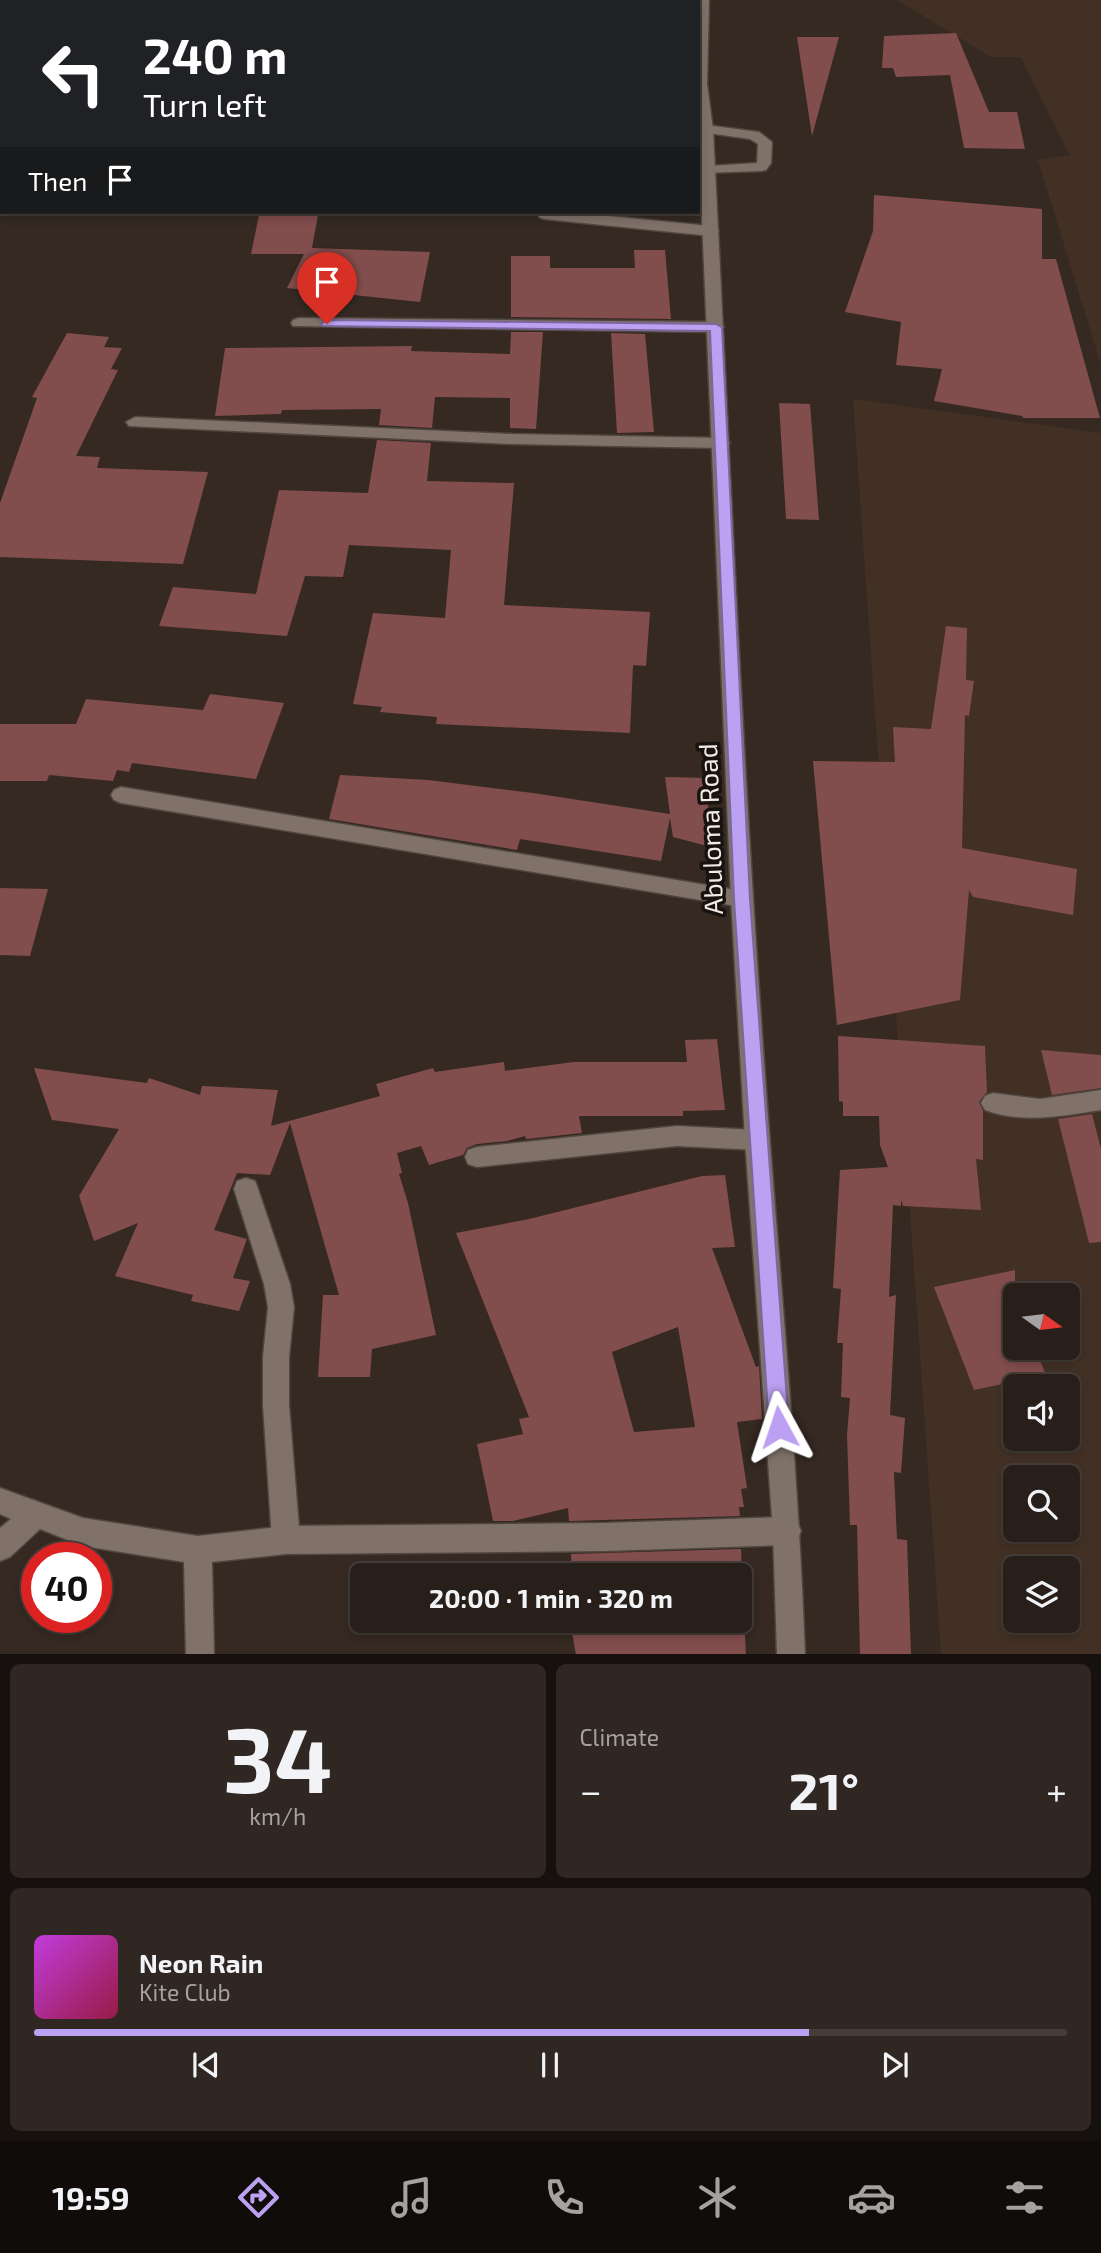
<!DOCTYPE html>
<html lang="en">
<head>
<meta charset="utf-8">
<style>
	body { margin:0; font-family:"Exo 2",sans-serif; background:#302723; color:#f1f3f6; height:100vh; display:flex; flex-direction:column; font-size:26px; white-space:nowrap }
	* { box-sizing:border-box; margin:0 }
	p { font-size:23px; color:#a5a2a2 }
	.icon { flex:none; width:38px; height:38px; fill:none; stroke:currentColor; stroke-width:2; stroke-linecap:round; stroke-linejoin:round }
	.map { position:relative; height:1654px; overflow:hidden }
	.drawer { display:flex; flex-direction:column; gap:10px; padding:10px; background:#16110e; flex:1 }
	.drawer>* { flex:none }
	.hud { position:absolute; left:0px; top:0px; width:700px; height:214px; box-shadow:0 4px 10px #0003,0 0 0 2px #443d39; background:#202124; color:#fff; overflow:hidden }
	.needle { width:46px; rotate:104deg }
	.fabs { position:absolute; left:1003px; top:1283px; display:grid; gap:14px }
	.fabs a { display:grid; place-items:center; width:77px; height:77px; border-radius:10px; background:#281f1a; box-shadow:0 4px 10px #0003,0 0 0 2px #443d39; font-size:35px }
	.speed { position:absolute; left:21px; top:1542px; display:flex; gap:14px; font-size:35px; font-weight:700; text-align:center }
	.speed>* { display:grid; place-content:center; width:91px; height:91px; border-radius:50%; background:#281f1a; box-shadow:0 4px 10px #0003,0 0 0 2px #443d39; line-height:1 }
	.speed .limit { border:10px solid #d22; background:#fff; color:#111 }
	.pin { position:absolute; display:grid; place-items:center; width:60px; height:60px; color:#fff; margin:-72px -30px; border-radius:50% 50% 50% 0; rotate:-45deg; box-shadow:0 0 7px #0007 }
	.pin .icon { rotate:45deg }
	.me { position:absolute; width:77px; margin:-38px; rotate:355deg; stroke-linejoin:round; filter:drop-shadow(0 0 5px #0008) }
	.turn { display:flex; align-items:center; gap:24px; height:147px; padding:0 28px; font-size:32px }
	.turn .icon { width:91px; height:91px; stroke-width:2.5 }
	.turn b { display:block; font-size:49px; line-height:60px }
	.then { display:flex; align-items:center; height:66px; padding:0 28px; background:#0003; gap:14px; font-size:26px }
	.big { font-size:52px; font-weight:700; line-height:1.1 }
	.drawer .widget { flex:1; display:flex; flex-direction:column; justify-content:center; gap:10px; min-width:0; padding:0 24px; border-radius:10px; background:#302723 }
	.drawer .dial { align-items:center; gap:0 }
	.dial b { font-size:91px; line-height:1 }
	.song { display:flex; align-items:center; gap:21px }
	.cover { width:84px; height:84px; border-radius:10px; background:linear-gradient(135deg,hsl(290 70% 55%),hsl(340 70% 35%)) }
	.played { height:7px; border-radius:4px; background:linear-gradient(90deg,#bca0f2 75%,#443d39 75%) }
	.keys { display:flex; justify-content:space-around; direction:ltr }
	.heat { display:flex; justify-content:space-between; align-items:center; font-size:38px; direction:ltr }
	.drawer .tiles { flex:1; display:grid; gap:10px; grid-template-columns:1fr 1fr }
	.widget:last-child { grid-column:span 2 }
	.trip { position:absolute; left:350px; top:1563px; width:402px; height:70px; border-radius:10px; background:#281f1a; box-shadow:0 4px 10px #0003,0 0 0 2px #443d39; font-weight:700; line-height:70px; text-align:center }
	.menu { display:flex; height:112px; justify-content:space-around; align-items:center; background:#100c0a; color:#a5a2a2 }
	.menu .icon { width:49px; height:49px }
	.menu .on { color:#bca0f2 }
	.menu b { font-size:32px; color:#f1f3f6 }
	.map>svg:first-child { display:block }
</style>
</head>
<body>
<div class="map">
<svg width="1101" height="1655" viewBox="0 0 1101 1655">
	<rect width="100%" height="100%" fill="#352922"/>
	<g fill="#423025" fill-rule="evenodd">
		<path d="M897,0H1101V365L1038,160L1070,155L1021,57H991Z"/>
		<path d="M853,399L1101,433V1654H941ZM1015,1295H1068V1348H1015ZM1015,1386H1068V1438H1015ZM1015,1477H1068V1530H1015ZM1015,1568H1068V1620H1015Z"/>
	</g>
	<g fill="#824d4d" fill-rule="evenodd">
		<path d="M956,33L989,112H1017L1025,149L964,148L950,75L896,77L893,68H882L884,36Z"/>
		<path d="M797,37H839L812,136Z"/>
		<path d="M874,195L1042,209V259H1056L1100,418H1023L1022,416L934,401L942,369L896,365L901,322L845,312L873,231Z"/>
		<path d="M259,215H318L312,248L430,252L420,302L287,288L304,254H251Z"/>
		<path d="M634,250H665L671,319L511,317V256H550V268H635Z"/>
		<path d="M511,332H543L536,429L510,428V398L435,397L432,428L379,425L381,409L282,410L281,414L215,416L225,348L412,346L411,351L510,354Z"/>
		<path d="M67,333L109,337L104,347L122,348L111,369L118,370L76,456L100,457L97,468L208,472L183,564L0,557V503L37,398L32,397Z"/>
		<path d="M611,333L645,334L654,432L617,433Z"/>
		<path d="M779,403L810,404L819,520L786,519Z"/>
		<path d="M377,440L431,443L427,481L514,483L504,605L650,612L646,666L633,665L630,733L436,724L437,717L380,712L382,707L353,704L373,613L445,618L451,550L349,545L343,577L305,576L287,636L159,626L173,587L256,594L279,490L368,493Z"/>
		<path d="M946,626L967,628L966,680L974,681L969,716L965,715L962,848L1077,869L1073,915L973,897L969,890L960,1000L837,1025L813,761L895,762L893,727L931,729Z"/>
		<path d="M210,694L284,703L256,779L132,763L129,772L117,770L113,781L49,775L47,781H0V724H76L86,699L203,710Z"/>
		<path d="M340,775L428,780L533,793L670,814L665,777L709,778L708,811L715,813L707,846L673,837L670,818L661,861L520,839L517,850L329,819Z"/>
		<path d="M0,888L48,889L30,956L0,955Z"/>
		<path d="M838,1036L985,1046L987,1092L979,1102L983,1111V1160L976,1159L981,1210L903,1206L901,1200V1206L893,1205L889,1297L896,1295L890,1415L905,1418L901,1473L894,1472L897,1539L907,1540L911,1655H860L857,1525H850L847,1435L850,1398L841,1397L843,1343H837L841,1289L833,1288L840,1170L888,1167L880,1145L879,1116H843V1102L839,1101Z"/>
		<path d="M717,1039L725,1110L683,1111V1116H579L582,1133L526,1139L525,1136L507,1141L477,1144L467,1148L463,1155L429,1165L421,1146L397,1153L402,1173L399,1174L408,1203L436,1335L372,1349L370,1377H318L323,1295H339L290,1123L270,1175L237,1173L214,1230L247,1239L233,1278L250,1281L239,1311L191,1301L193,1295L115,1276L138,1223L94,1241L79,1196L119,1129L52,1120L34,1068L147,1083L149,1078L200,1095L202,1086L278,1090L271,1126L380,1096L376,1084L433,1068L435,1072L504,1062L505,1071L574,1062H687L685,1040Z"/>
		<path d="M1041,1050L1101,1055V1088L1052,1095Z"/>
		<path d="M1092,1114L1101,1149V1242L1089,1243L1058,1119Z"/>
		<path d="M725,1175L735,1247L712,1248L756,1367L759,1366L762,1419L737,1422L747,1488L741,1489L744,1507H739L740,1516L569,1521L568,1508L513,1521H493L477,1444L523,1434L519,1419L529,1417L456,1233L529,1219L702,1176ZM678,1327L695,1427L634,1432L612,1352Z"/>
		<path d="M1015,1270V1348H1035L1046,1375L974,1390L934,1287Z"/>
		<path d="M741,1549L746,1655H576L570,1620H740V1575H572L571,1554Z"/>
	</g>
	<g fill="none" stroke-linecap="round" stroke-linejoin="round">
		<g stroke="#4f463f" stroke-width="3">
			<g id="service">
				<path d="M706,125L759,132L772,142L771,163L766,170L761,171L703,173L701,170L708,166L757,163L758,144L750,139L701,132L699,129Z"/>
				<path d="M538,212H567L711,226L719,231L711,236L544,219L539,217Z"/>
				<path d="M677,1126L757,1130L765,1133L769,1140L765,1147L757,1150L677,1146L477,1167L468,1164L465,1157L468,1150L477,1147Z"/>
				<path d="M246,1178L255,1181L258,1189L290,1284L294,1307L289,1357V1405L300,1540L296,1550L286,1554L276,1550L272,1540L263,1405V1357L268,1307L264,1284L234,1189L237,1181Z"/>
			</g>
		</g>
		<g stroke="#4f463f" stroke-width="3">
			<g id="minor">
				<path d="M241,0H255V2H242Z"/>
				<path d="M0,84H2L1,95H0Z"/>
				<path d="M299,318L716,322L724,327L716,332L293,326L291,323L293,320Z"/>
				<path d="M135,417L512,434L721,438L730,443L721,448L512,444L129,426L126,422Z"/>
				<path d="M121,787L742,891L750,893L753,899L750,905L742,907L121,803L114,800L111,795L114,790Z"/>
				<path d="M1101,1090V1110C1062,1116 1023,1124 985,1110L981,1103L985,1096L993,1093L1040,1099Z"/>
				<path d="M0,1488L83,1518L198,1536L286,1526L605,1523L787,1517L797,1521L801,1531L797,1541L787,1545L605,1551L286,1554L212,1562L214,1655H186L184,1562L83,1546L40,1529L10,1557L0,1561V1528L11,1519L0,1514Z"/>
			</g>
		</g>
		<g stroke="#4f463f" stroke-width="3">
			<path id="tertiary" d="M695,0H709L707,84L713,129C728,420 740,712 760,1003C774,1220 797,1437 805,1655H777L773,1531L745,1140L731,899L698,125V2Z"/>
		</g>
		<use href="#service" fill="#807269" fill-rule="evenodd"/>
		<use href="#minor" fill="#807269" fill-rule="evenodd"/>
		<use href="#tertiary" fill="#807269" fill-rule="evenodd"/>
	</g>
	<path fill="#bca0f2" stroke="#7a689d" stroke-width="2" d="M327,320L716,324L722,327L750,899L789,1427L786,1434L779,1436L772,1434L769,1427L734,899L710,331L323,326L321,324Z"/>
	<g text-anchor="middle" stroke-width="7" stroke-linejoin="round" paint-order="stroke">
		<g font-size="26" fill="#f2eae5" stroke="#191310">
			<text transform="translate(711 829) rotate(-92)" y="9">Abuloma Road</text>
		</g>
	</g>
</svg>
<div class="fabs">
<a><svg class="needle" viewBox="-14 -14 28 28"><path d="M0-13l5 13h-10z" fill="#e53935"/><path d="M0 13l5-13h-10z" fill="#a5a2a2"/></svg></a>
<a><svg class="icon" aria-label="sound" viewBox="0 0 24 24"><path d="M4 9h4l5-4v14l-5-4H4zM17 9q2 3 0 6"/></svg></a>
<a><svg class="icon" aria-label="search" viewBox="0 0 24 24"><circle cx="10" cy="10" r="6"/><path d="M15 15l6 6"/></svg></a>
<a><svg class="icon" aria-label="layers" viewBox="0 0 24 24"><path d="M12 4l9 5-9 5-9-5zM3 14l9 5 9-5"/></svg></a>
</div>
<div class="speed"><div class="limit">40</div></div>
<div class="pin" style="left:327px;top:324px;background:#d93025"><svg class="icon" aria-label="arrive" viewBox="0 0 24 24"><path d="M6 21V4h12l-3 4 3 4H6"/></svg></div>
<svg class="me" style="left:779px;top:1427px" viewBox="-20 -20 40 40"><path d="M0-17L14 15 0 8-14 15z" fill="#bca0f2" stroke="#fff" stroke-width="4"/></svg>
<div class="trip">20:00 · 1 min · 320 m</div>
<div class="hud">
<div class="turn"><svg class="icon" aria-label="left" viewBox="0 0 24 24"><path d="M17 20v-9H6M10 6l-5 5 5 5"/></svg><div><b>240 m</b>Turn left</div></div>
<div class="then">Then<svg class="icon" aria-label="arrive" viewBox="0 0 24 24"><path d="M6 21V4h12l-3 4 3 4H6"/></svg></div>
</div>
</div>
<section class="drawer">
<div class="tiles">
<div class="widget dial"><b>34</b><p>km/h</p></div>
<div class="widget"><p>Climate</p>
<div class="heat"><a>−</a><b class="big">21°</b><a>+</a></div>
</div>
<div class="widget">
<div class="song"><i class="cover"></i><div><b>Neon Rain</b><p>Kite Club</p></div></div>
<div class="played"></div>
<div class="keys"><svg class="icon" aria-label="previous" viewBox="0 0 24 24"><path d="M18 5L8 12l10 7zM5 5v14"/></svg><svg class="icon" aria-label="pause" viewBox="0 0 24 24"><path d="M8 5v14M16 5v14"/></svg><svg class="icon" aria-label="next" viewBox="0 0 24 24"><path d="M6 5l10 7-10 7zM19 5v14"/></svg></div>
</div>
</div>
</section>
<nav class="menu">
<b>19:59</b>
<svg class="icon on" aria-label="directions" viewBox="0 0 24 24"><path d="M12 3l9 9-9 9-9-9zM9 14v-3h6M13 9l2 2-2 2"/></svg>
<svg class="icon" aria-label="music" viewBox="0 0 24 24"><path d="M9 18V5l10-2v13"/><circle cx="6" cy="18" r="3"/><circle cx="16" cy="16" r="3"/></svg>
<svg class="icon" aria-label="phone" viewBox="0 0 24 24"><path d="M5 4h4l2 5-3 2q2 4 5 5l2-3 5 2v4C11 20 4 13 5 4z"/></svg>
<svg class="icon" aria-label="climate" viewBox="0 0 24 24"><path d="M12 3v18M4 7l16 10M4 17L20 7"/></svg>
<svg class="icon" aria-label="car" viewBox="0 0 24 24"><path d="M5 17H2v-5l4-1 3-4h7l3 4 3 1v5h-3M9 17h6M6 11h13"/><circle cx="7" cy="17" r="2"/><circle cx="17" cy="17" r="2"/></svg>
<svg class="icon" aria-label="filters" viewBox="0 0 24 24"><path d="M4 7h16M4 17h16"/><circle cx="9" cy="7" r="2"/><circle cx="15" cy="17" r="2"/></svg>
</nav>
</body>
</html>
